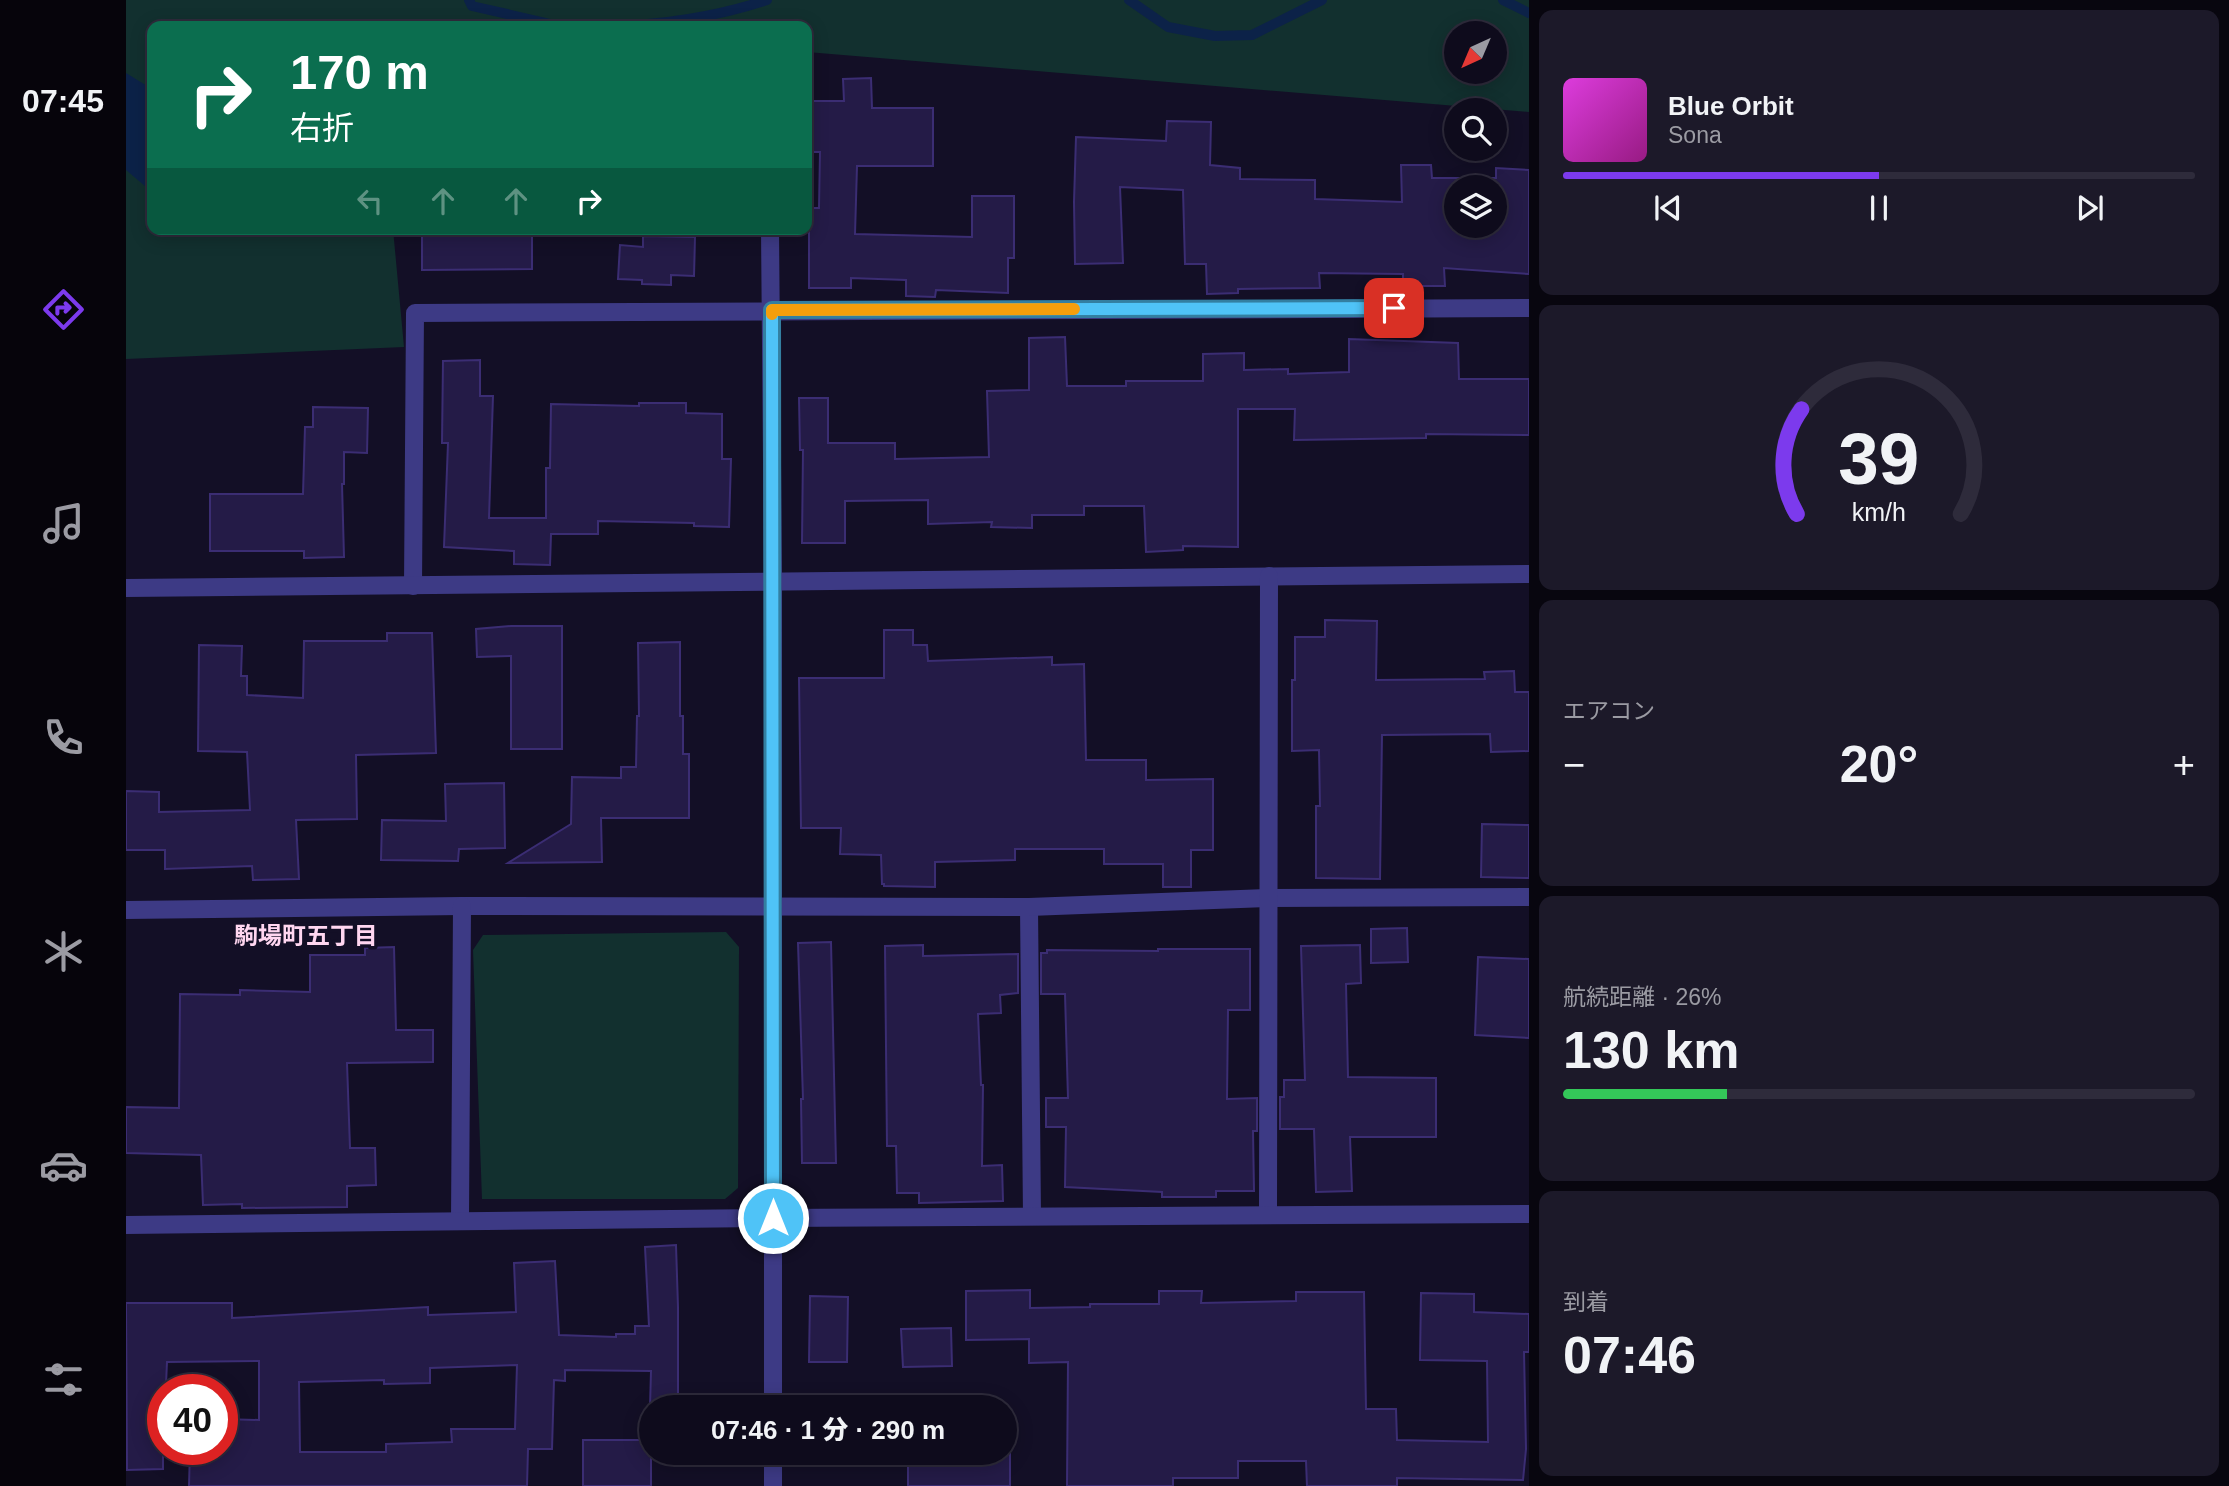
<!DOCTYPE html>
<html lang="ja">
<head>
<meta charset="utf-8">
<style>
	body { margin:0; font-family:Arial,"Noto Sans JP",sans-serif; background:#1c1929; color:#f1f3f6; height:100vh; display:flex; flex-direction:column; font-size:26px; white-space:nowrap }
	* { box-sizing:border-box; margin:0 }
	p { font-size:23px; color:#9b9ba3 }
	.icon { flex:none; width:38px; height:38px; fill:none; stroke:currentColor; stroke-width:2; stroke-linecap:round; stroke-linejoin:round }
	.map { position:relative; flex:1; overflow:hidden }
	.panel { display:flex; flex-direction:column; gap:10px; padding:10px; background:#08060f; width:700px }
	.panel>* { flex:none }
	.top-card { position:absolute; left:21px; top:21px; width:665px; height:214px; border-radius:14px; box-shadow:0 4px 18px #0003,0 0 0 2px #2e2b3b; background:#0b6e4f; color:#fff; overflow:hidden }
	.needle { width:46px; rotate:224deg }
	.fabs { position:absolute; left:1318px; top:21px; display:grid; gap:14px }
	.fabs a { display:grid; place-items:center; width:63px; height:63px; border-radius:50%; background:#0e0b1c; box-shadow:0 4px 18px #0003,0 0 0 2px #2e2b3b; font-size:35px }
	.speed { position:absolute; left:21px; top:1374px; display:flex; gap:14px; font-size:35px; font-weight:700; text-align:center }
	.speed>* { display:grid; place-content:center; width:91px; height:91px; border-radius:50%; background:#0e0b1c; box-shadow:0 4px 18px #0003,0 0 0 2px #2e2b3b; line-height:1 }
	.speed .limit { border:10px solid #d22; background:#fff; color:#111 }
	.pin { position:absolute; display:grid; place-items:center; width:60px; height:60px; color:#fff; margin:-30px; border-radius:14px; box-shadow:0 4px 10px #0006 }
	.me { position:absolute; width:77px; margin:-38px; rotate:0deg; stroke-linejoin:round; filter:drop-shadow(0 0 5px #0008) }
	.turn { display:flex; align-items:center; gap:24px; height:147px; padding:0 28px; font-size:32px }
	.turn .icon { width:91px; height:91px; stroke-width:2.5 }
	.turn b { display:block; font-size:49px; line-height:60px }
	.lanes { display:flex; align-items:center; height:66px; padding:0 28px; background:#0003; justify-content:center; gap:35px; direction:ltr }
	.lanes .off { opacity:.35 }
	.big { font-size:52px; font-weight:800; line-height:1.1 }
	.panel .widget { flex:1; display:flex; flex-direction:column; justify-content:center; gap:10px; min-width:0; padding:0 24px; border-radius:14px; background:#1c1929 }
	.panel .dial { align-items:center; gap:0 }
	.dial svg { height:182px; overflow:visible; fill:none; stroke:#2e2b3b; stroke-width:7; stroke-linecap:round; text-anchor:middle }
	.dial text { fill:#f1f3f6; stroke:none }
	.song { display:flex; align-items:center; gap:21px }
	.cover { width:84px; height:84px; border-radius:10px; background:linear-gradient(135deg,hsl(300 70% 55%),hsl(310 70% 35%)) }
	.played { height:7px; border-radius:4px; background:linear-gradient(90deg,#7c3aed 50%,#2e2b3b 50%) }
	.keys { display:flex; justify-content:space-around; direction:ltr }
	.heat { display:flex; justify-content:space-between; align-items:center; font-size:38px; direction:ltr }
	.charge { height:10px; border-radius:5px; background:linear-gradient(90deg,#34c759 26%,#2e2b3b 0) }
	.trip { position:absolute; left:513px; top:1395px; width:378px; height:70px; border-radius:35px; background:#0e0b1c; box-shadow:0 4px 18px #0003,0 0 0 2px #2e2b3b; font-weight:800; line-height:70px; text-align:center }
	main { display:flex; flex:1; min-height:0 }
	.dock { display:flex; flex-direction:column; width:126px; justify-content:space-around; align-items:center; background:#06040b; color:#9b9ba3 }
	.dock .icon { width:49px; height:49px }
	.dock .active { color:#7c3aed }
	.dock b { font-size:32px; color:#f1f3f6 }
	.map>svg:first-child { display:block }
</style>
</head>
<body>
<main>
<nav class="dock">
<b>07:45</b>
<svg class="icon active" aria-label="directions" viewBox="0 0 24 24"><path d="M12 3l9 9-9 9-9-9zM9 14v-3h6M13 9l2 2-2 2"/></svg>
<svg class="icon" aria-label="music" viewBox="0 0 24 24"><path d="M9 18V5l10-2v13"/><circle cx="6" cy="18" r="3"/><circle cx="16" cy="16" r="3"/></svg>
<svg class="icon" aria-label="phone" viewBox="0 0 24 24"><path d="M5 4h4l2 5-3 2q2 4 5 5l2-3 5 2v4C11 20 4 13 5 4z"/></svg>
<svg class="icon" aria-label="climate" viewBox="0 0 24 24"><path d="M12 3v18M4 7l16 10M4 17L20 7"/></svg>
<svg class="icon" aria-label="car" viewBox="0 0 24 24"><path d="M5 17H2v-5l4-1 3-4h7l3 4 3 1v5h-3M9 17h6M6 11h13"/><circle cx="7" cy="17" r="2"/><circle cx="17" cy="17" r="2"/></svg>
<svg class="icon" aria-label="filters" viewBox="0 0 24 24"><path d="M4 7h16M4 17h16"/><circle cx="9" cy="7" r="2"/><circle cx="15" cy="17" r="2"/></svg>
</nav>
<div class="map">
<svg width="1403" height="1486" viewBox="0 0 1403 1486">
	<rect width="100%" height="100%" fill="#130f26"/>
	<g fill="#12302f" fill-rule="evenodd">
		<path d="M0,0H1403V112L681,52V26H26V229H267L278,347L0,359ZM1330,33H1368V72H1330Z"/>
		<path d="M600,932L613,947L612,1188L599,1199H356L347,950L357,935Z"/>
	</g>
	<path fill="#0c2248" d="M0,73L26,89V192L0,170Z"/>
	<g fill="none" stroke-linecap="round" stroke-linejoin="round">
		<g stroke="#0c2248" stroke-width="10">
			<path d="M343,0L346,6L433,26"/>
			<path d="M1003,0L1042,27L1089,36L1126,35L1196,0"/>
			<path d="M1377,0L1403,13"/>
			<path d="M491,26C541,24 593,16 641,0"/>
		</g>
	</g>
	<g fill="#241b47" stroke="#3b2d73" stroke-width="2" fill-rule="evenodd">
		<path d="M745,78L746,108H807V166H731L729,234L846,237V196H888V258H882V293L810,290L809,297L780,296V280L725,278V288H683V208H693L694,152H681V101H718L717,79Z"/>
		<path d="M1041,121L1085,122L1084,165L1114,168V179L1189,180V199L1276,202L1275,165H1305L1306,178H1370V168L1403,170V274L1318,268L1319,286H1277V274L1193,273L1194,288L1112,289V293L1081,294L1080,264H1059L1057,190L994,187L997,263L949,264L948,202L950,137L1040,141ZM1330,187H1368V226H1330Z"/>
		<path d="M296,229H406V269L296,270Z"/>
		<path d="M517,236L569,237L568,276L545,275V285L516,284V280L492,279L494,245L517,247Z"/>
		<path d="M939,337L941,386H1000V381H1077V354L1118,353V370L1162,369V374L1223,372V339L1332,343L1333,379H1403V435L1300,434V438L1168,440L1169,409H1112V547L1057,546V550L1020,552L1018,506H958V515H906V528L865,527L866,522L802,524V500L719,501V543H676L677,450H674L673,398H702V443H769V459L863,457L861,391L903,390V338Z"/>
		<path d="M354,360V396H367L363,518H420V468H424L425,404L513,406V403H560V413L596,414V459H605L603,527L568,526V523L472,521V534H425L424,565L388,564V551L318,547L322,443H316L317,361Z"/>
		<path d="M187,407L242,408L241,453L218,452V484H216L218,557L178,558V551H84V494H177L179,427H187Z"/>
		<path d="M1199,620L1251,621L1250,680L1359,679L1358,672L1388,671L1389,692H1403V751L1365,752L1364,734L1256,735L1254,879L1190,878V806H1194L1193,750L1166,751V680H1169V637H1199Z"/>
		<path d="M385,626H436V749H385V656L351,657L350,629Z"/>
		<path d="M758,630H787V645H801L802,661L926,657V665L958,664L960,760H1020V780L1087,779V850H1065V887H1037V864H978V849H889V860L809,862V887L758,886V884H756L755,855L714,854L715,828H675L673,678H758Z"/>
		<path d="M261,633H306L310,753L230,755L231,819L170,820L173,879L127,880L126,866L39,869V850H0V791L33,792V812L124,810L121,752L72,751L73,645L116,646L115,676H121V695L177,698L178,641H261Z"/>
		<path d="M554,642V716H557V754H563V818H475L476,862L382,863L445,824L446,777L495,778V767H510L511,716H513L512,643Z"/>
		<path d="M378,783L379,848L333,849L332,861L255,860L256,820L320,821L319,784Z"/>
		<path d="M1356,824L1403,825V878L1355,877Z"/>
		<path d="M1281,928L1282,962L1245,963V929Z"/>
		<path d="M705,942L710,1163H676L675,1099H677L672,943Z"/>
		<path d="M797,945V956L892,954V993L874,995L875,1013L852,1014L855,1085H857L856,1166L876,1165L877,1201L793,1203V1193H771L770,1146H761L759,946Z"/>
		<path d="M1234,945L1235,983L1220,984L1222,1077L1310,1078V1137H1224L1226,1191L1190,1192L1188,1129H1154V1097H1158V1080H1179L1175,946Z"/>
		<path d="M268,947L270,1030H307V1062L221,1063L224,1148H249L250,1185L221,1186V1207L116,1208V1204L77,1205L75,1155L0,1153V1107L53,1108L54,994L114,995V990L184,992V955H239V948Z"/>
		<path d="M1032,949H1124V1010H1102L1101,1099L1131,1098V1131H1127L1128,1191H1090V1197H1036V1192L939,1187L940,1127H920V1098H942L939,994H915V953H921V950L1032,951Z"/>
		<path d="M1352,957L1403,959V1038L1349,1035Z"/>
		<path d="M550,1245L552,1307V1407H524L525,1371L439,1370V1381L428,1380L426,1449H402L401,1486H63L64,1449H96V1419L133,1420V1361L41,1362L40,1384H37V1469L1,1470L0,1303H106V1318L302,1307V1315L390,1312L388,1263L429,1261L433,1335L490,1337V1334H509V1326H523L519,1247ZM391,1365L389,1429H325L326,1442L260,1444V1452H174L173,1382L258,1380V1384L304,1383V1368Z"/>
		<path d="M904,1290V1308L964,1307V1304H1033V1291H1076L1075,1303L1170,1301V1292H1238L1240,1409H1270L1271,1440L1362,1442L1361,1361L1294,1360L1295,1293L1348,1294V1312L1403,1314V1352H1398L1400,1449L1397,1480L1271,1478V1486H1181L1180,1461H1112V1478H1047V1486H941L942,1362L903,1363V1339L840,1340V1291Z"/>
		<path d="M684,1296L722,1297L721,1362H683Z"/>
		<path d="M825,1328L826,1366L777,1367L775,1329Z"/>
		<rect x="457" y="1440" width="68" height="46"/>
		<rect x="782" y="1452" width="102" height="34"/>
	</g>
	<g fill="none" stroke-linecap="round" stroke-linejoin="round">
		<g stroke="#3d3a85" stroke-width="18">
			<path d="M644,229L647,580V1407"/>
			<path d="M287,586L289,313L1403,308"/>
			<path d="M0,588L1403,574"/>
			<path d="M903,907L906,1216"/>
			<path d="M0,910L336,906L903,907L1141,898L1403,897"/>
			<path d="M1142,1214L1143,576"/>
			<path d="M334,1220L336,906"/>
			<path d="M0,1225L647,1218L1403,1214"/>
			<path d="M647,1452V1486"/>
		</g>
	</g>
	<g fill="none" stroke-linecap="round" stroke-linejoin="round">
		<g stroke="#337fa1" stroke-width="18">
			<path id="route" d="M647,1218L646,310L1268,308"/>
		</g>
		<use href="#route" stroke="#4fc3f7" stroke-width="12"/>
		<path stroke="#f59e0b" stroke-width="12" d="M646,314V310L948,309"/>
	</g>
	<g text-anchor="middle" stroke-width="7" stroke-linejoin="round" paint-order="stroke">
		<g font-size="24" font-weight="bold" fill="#ffd6f0" stroke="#130f26">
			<text x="180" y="944">駒場町五丁目</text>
		</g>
	</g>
</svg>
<div class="fabs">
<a><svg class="needle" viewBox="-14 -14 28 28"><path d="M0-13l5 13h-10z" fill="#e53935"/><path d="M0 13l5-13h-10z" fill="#9b9ba3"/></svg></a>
<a><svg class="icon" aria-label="search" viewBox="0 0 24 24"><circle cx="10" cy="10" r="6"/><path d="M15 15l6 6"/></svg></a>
<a><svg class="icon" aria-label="layers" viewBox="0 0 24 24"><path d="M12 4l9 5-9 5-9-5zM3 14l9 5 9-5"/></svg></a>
</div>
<div class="speed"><div class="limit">40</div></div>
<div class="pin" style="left:1268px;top:308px;background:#d93025"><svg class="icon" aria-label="arrive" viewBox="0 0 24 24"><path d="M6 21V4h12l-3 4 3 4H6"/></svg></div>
<svg class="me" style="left:647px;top:1218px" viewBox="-20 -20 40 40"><circle r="17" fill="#4fc3f7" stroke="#fff" stroke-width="3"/><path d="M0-11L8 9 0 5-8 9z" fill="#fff"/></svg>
<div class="trip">07:46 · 1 分 · 290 m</div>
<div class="top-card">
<div class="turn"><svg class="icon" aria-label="right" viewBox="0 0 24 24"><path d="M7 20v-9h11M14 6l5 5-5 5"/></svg><div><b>170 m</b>右折</div></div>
<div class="lanes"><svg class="icon off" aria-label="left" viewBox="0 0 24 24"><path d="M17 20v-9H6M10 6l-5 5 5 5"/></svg><svg class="icon off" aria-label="ahead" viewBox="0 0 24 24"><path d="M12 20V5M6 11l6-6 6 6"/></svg><svg class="icon off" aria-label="ahead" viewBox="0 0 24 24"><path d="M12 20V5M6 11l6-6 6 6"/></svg><svg class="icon" aria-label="right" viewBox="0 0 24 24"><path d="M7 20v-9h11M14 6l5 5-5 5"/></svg></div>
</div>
</div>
<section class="panel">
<div class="widget">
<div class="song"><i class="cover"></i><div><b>Blue Orbit</b><p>Sona</p></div></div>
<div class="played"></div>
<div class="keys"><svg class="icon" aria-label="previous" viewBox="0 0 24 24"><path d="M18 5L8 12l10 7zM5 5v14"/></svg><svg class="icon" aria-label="pause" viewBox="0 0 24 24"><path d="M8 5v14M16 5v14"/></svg><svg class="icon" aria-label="next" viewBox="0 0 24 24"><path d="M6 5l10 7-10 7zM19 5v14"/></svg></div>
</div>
<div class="widget dial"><svg viewBox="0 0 100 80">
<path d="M14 69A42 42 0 1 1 86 69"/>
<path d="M14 69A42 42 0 0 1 16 23" stroke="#7c3aed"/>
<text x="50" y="56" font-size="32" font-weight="700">39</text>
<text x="50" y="72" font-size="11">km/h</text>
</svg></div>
<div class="widget"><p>エアコン</p>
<div class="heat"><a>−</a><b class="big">20°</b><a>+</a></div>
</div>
<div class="widget"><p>航続距離 · 26%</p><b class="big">130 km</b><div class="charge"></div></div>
<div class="widget"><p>到着</p><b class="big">07:46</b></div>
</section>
</main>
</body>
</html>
